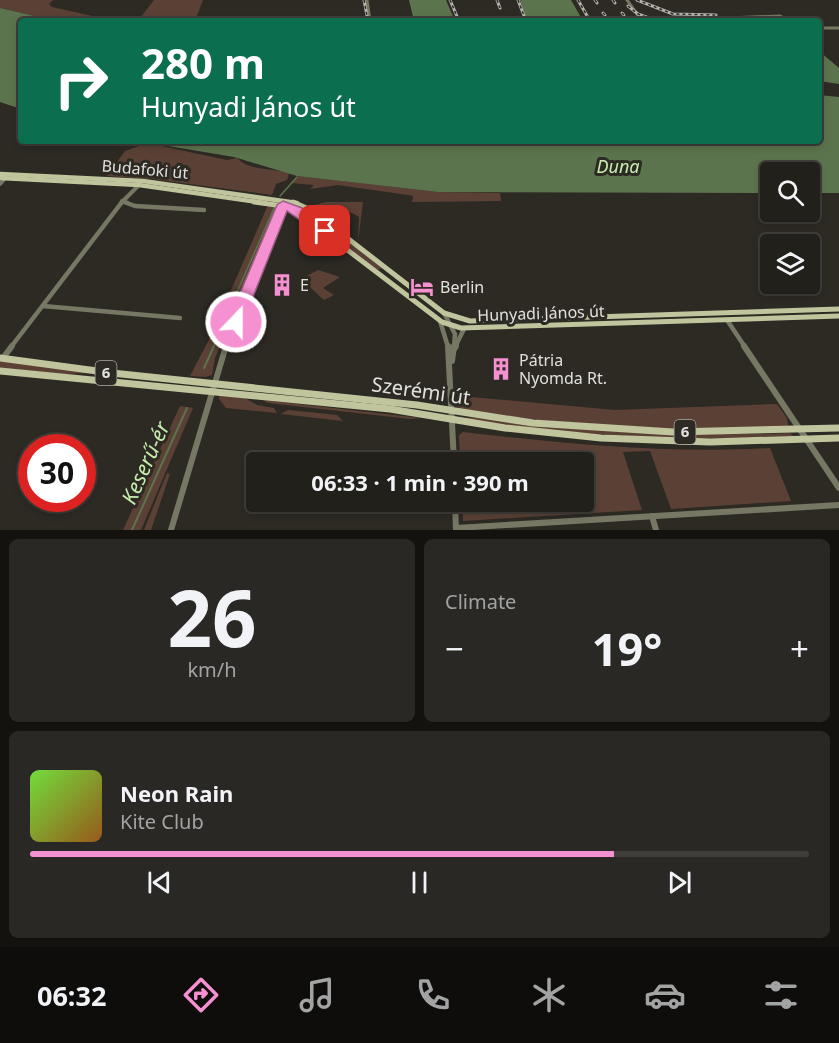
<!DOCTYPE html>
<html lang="en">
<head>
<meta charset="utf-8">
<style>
	body { margin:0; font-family:"Noto Sans",sans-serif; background:#2a2824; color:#f1f3f6; height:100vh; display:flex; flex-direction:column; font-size:22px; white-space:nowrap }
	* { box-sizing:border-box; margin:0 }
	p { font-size:20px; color:#a2a3a3 }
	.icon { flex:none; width:33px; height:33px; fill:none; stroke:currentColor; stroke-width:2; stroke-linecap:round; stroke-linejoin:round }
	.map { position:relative; height:530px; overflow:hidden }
	.drawer { display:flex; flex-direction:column; gap:9px; padding:9px; background:#13120f; flex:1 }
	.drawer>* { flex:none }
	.top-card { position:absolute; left:18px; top:18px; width:804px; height:126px; border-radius:6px; box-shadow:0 3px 9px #0003,0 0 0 2px #3f3e3a; background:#0b6e4f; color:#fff; overflow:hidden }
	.buttons { position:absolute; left:760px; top:162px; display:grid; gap:12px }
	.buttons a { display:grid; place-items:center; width:60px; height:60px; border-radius:6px; background:#22201b; box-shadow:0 3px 9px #0003,0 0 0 2px #3f3e3a; font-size:30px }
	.speed { position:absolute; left:18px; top:434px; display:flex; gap:12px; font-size:30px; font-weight:700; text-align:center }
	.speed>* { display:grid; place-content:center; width:78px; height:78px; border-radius:50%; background:#22201b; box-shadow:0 3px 9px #0003,0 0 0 2px #3f3e3a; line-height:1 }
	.speed .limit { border:9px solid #d22; background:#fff; color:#111 }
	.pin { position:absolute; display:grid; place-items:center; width:51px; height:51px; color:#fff; margin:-26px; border-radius:12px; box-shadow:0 3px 9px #0006 }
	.me { position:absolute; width:66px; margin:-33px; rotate:22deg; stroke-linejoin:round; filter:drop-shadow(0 0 4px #0008) }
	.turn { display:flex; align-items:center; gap:21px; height:126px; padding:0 24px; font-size:27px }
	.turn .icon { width:78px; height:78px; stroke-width:2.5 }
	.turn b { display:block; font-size:42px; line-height:51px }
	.big { font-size:45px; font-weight:700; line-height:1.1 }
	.drawer .card { flex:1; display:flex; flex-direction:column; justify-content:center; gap:9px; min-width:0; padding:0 21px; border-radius:9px; background:#2a2824 }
	.drawer .dial { align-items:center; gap:0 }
	.dial b { font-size:78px; line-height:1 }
	.song { display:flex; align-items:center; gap:18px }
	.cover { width:72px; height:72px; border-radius:9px; background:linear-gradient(135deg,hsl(100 70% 55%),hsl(30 70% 35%)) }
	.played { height:6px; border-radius:3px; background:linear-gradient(90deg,#f590d1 75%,#3f3e3a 75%) }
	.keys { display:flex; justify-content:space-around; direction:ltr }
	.heat { display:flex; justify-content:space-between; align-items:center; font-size:33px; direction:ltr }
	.drawer .tiles { flex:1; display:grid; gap:9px; grid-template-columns:1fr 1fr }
	.card:last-child { grid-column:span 2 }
	.trip { position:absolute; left:246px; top:452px; width:348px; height:60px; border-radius:6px; background:#22201b; box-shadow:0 3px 9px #0003,0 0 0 2px #3f3e3a; font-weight:700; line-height:60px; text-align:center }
	.tab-bar { display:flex; height:96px; justify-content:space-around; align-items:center; background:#0e0d0b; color:#a2a3a3 }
	.tab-bar .icon { width:42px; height:42px }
	.tab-bar .selected { color:#f590d1 }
	.tab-bar b { font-size:27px; color:#f1f3f6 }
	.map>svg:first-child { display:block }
</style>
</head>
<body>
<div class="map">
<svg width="839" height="530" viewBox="0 0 839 530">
	<rect width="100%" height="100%" fill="#2d2a24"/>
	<g fill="#5b4135">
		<path d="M0,0H53L49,4L52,7L115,21H56L0,8Z"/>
		<path d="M154,0H203L195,21H130L141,17Z"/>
		<path d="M94,141H138L227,160L237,158C249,171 272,168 289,173L287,180L276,184L272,195L152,179L107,176L125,151L139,146L119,141L115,145Z"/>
		<path d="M298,176L438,192L500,193L501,201L412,202L413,196L408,195L338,185L310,189L314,185L290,183Z"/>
		<path d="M326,202H363L358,242L359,217C347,209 338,210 327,213L329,215L324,216L310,206Z"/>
		<path d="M268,205L280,207L235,312L222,311Z"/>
		<path d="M304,208L382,268L378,270L299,210Z"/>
		<path d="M318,270L340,277L323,288L334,295L324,300L301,279Z"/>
		<path d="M221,326L228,327L215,358L212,375L205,377L190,376L215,328Z"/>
		<path d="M0,361L94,373L64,374L0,368Z"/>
		<path d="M457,386H461L471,397L615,410L777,404L787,418L788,426C750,427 711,429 673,429C602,429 530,420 460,409L456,405L459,403Z"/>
		<path d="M219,395L245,398L257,405L274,408L277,413L226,408L219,399Z"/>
		<path d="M263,400L421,418L410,419L268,403Z"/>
		<path d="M180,406L193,408L141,530H123Z"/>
		<path d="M288,410L337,415L343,421L281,414Z"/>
		<path d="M463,418C487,415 515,426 540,427C624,431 706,436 790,433L794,437C713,440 634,438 553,430C524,428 489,427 463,418Z"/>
		<path d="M463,432C565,444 667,454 770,448L791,501L671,509L650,451L623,452L642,510L463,521L462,501H584V462H460L459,435Z"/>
		<path d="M167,473L170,474L151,530H144Z"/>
	</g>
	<g fill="#5c744d">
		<path d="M409,0H446L455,21H414Z"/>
		<path d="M520,0H571L583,21H527Z"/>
		<path d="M0,8L56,21H21V109L0,102Z"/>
		<path d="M819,51L839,68V84L819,81Z"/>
		<path d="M819,95L839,97V193H810V172H771V193L438,192L297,176L234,157L138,141H819Z"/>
	</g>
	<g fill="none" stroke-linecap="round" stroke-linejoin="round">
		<g stroke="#5c744d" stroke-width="1.5">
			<path d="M280,196L297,177"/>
			<path d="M213,347L275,206"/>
		</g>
		<g stroke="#5c744d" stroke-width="2">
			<path d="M204,368L214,346"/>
			<path d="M132,530L187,408"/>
		</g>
		<g stroke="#767864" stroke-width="3">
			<path d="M367,0L370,21"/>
			<path d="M627,0L642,21"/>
			<path d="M731,21L728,18L780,16L791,21"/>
			<path d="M819,28H839"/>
		</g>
		<g stroke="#767864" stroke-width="4">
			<path d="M0,184L7,176"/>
			<path d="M122,201L128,203"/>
			<path d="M121,203L139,185"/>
		</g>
		<g stroke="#767864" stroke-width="4.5">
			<path d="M124,202L135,206L204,210"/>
			<path d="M43,306L180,318"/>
			<path d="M444,313L455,334L454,347"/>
			<path d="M727,320L745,347"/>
			<path d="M440,321L448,347"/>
			<path d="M11,347L122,202"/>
			<path d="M225,347L284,204"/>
			<path d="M455,347L464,329"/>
		</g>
		<g stroke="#767864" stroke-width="6">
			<path d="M448,346L454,462"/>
			<path d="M744,346L839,488"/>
			<path d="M455,348L456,346"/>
			<path d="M3,358L12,346"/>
			<path d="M452,361L454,346"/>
			<path d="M455,501L456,530"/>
			<path d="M652,516L656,530"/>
			<path d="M456,528L839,505"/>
			<path d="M171,530L226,346"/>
		</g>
		<g stroke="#c1c59d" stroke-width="4.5">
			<path d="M0,174L143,181L297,203"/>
			<path d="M0,178L139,185L265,203"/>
		</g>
		<g stroke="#c1c59d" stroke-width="5">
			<path d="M254,202L291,207L442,322L461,328L839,316"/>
			<path d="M293,202L311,210L444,313L470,321L839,309"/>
		</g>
		<g stroke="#c1c59d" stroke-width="7">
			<path d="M0,358L112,373L417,405L533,423L673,432L839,428"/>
			<path d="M0,371L390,409L505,428L601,438L710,442L839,438"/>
		</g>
		<g stroke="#b5b3ae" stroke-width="3">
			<g id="rail">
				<path d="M364,0L368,21"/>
				<path d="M450,0L459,21"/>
				<path d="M497,0L500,8"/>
				<path d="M518,0L526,21"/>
				<path d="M578,0L590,21"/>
				<path d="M595,0L597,3"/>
				<path d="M613,0L615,3"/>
				<path d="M637,0L673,14L716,15"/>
				<path d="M628,6L638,14L657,21"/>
				<path d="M603,13L605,15"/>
				<path d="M622,13L624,15"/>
			</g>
		</g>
		<use href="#rail" stroke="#2d2a24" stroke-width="1.5" stroke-dasharray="3" stroke-linecap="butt"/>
	</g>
	<path fill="#f590d1" stroke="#9f5e88" stroke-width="1.5" d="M283,201L302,208L331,231L329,234H320L287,211L243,322L236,328L230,326L228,322L277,205Z"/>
	<defs>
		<g id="building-bare" transform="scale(1.8)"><path d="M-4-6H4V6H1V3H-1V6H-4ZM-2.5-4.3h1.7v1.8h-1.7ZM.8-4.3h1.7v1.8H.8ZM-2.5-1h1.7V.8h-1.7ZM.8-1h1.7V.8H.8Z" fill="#f590d1" stroke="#2d2a24" stroke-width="2.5" paint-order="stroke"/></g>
		<g id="hotel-bare" transform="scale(1.8)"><path d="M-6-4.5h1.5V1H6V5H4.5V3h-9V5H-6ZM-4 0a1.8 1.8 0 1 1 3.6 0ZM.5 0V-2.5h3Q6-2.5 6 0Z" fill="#f590d1" stroke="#2d2a24" stroke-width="2.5" paint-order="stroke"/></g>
	</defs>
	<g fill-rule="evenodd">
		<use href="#building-bare" x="282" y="285"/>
		<use href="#hotel-bare" x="422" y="287"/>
		<use href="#building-bare" x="501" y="369"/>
	</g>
	<g text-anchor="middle" stroke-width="6" stroke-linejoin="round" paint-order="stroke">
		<g fill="#2d2a24" stroke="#aca9a5" stroke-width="1.5">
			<rect x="95.5" y="361" width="21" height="24" rx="4.5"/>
			<rect x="674.5" y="420" width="21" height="24" rx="4.5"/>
		</g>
		<g font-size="15" font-weight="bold" fill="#e2e0dc">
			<text x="106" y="378">6</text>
			<text x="685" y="437">6</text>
		</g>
		<g font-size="16" fill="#e2e0dc" stroke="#2d2a24">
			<text transform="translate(145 169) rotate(5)" y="6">Budafoki út</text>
			<text transform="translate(541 313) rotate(-2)" y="6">Hunyadi János út</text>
		</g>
		<g font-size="16" fill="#e2e0dc" stroke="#2d2a24" text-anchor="start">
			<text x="300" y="291">E</text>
			<text x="440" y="293">Berlin</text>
			<text x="519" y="366">Pátria<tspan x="519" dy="18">Nyomda Rt.</tspan></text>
		</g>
		<g font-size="18" font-style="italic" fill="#c6edad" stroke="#2d2a24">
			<text x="618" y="173">Duna</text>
		</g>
		<g font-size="20" fill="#e2e0dc" stroke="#2d2a24">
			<text transform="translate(421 391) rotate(8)" y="7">Szerémi út</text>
		</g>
		<g font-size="21" font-style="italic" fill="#c6edad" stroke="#2d2a24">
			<text transform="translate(146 463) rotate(-66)" y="7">Keserű-ér</text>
		</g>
	</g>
</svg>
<div class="buttons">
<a><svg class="icon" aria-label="search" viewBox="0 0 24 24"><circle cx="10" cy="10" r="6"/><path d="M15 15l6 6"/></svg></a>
<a><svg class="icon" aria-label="layers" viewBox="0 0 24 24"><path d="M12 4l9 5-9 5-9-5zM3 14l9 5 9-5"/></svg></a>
</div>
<div class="speed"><div class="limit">30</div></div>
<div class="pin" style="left:325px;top:231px;background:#d93025"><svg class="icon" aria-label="arrive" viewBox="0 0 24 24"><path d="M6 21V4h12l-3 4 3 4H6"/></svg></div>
<svg class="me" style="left:236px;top:322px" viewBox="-20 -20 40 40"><circle r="17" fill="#f590d1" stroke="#fff" stroke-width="3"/><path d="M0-11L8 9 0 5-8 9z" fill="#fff"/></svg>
<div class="trip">06:33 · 1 min · 390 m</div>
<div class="top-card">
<div class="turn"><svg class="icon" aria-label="right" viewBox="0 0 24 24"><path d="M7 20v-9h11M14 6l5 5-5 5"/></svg><div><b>280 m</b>Hunyadi János út</div></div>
</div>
</div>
<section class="drawer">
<div class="tiles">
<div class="card dial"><b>26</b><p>km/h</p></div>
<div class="card"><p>Climate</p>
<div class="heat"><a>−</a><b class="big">19°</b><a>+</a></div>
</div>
<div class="card">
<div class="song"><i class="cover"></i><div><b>Neon Rain</b><p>Kite Club</p></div></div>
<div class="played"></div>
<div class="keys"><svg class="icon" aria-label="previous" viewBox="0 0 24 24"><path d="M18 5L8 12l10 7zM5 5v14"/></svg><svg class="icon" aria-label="pause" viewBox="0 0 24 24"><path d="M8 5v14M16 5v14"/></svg><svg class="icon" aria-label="next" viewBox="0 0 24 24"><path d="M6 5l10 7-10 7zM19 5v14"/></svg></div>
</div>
</div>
</section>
<nav class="tab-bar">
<b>06:32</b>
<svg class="icon selected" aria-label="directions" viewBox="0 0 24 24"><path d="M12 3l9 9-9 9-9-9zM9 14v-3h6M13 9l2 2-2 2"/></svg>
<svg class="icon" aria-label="music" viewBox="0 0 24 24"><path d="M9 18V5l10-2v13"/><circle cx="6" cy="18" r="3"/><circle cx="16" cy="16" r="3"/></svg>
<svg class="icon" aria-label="phone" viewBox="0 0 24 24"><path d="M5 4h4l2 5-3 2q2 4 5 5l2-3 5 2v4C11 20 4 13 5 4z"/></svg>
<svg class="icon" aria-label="climate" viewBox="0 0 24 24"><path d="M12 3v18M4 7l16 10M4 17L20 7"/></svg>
<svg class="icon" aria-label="car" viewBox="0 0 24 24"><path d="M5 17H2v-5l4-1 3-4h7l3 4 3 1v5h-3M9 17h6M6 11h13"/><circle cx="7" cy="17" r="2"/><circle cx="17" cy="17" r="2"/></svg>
<svg class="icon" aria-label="filters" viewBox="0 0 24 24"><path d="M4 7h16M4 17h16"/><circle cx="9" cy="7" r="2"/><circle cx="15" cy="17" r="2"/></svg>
</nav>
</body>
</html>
